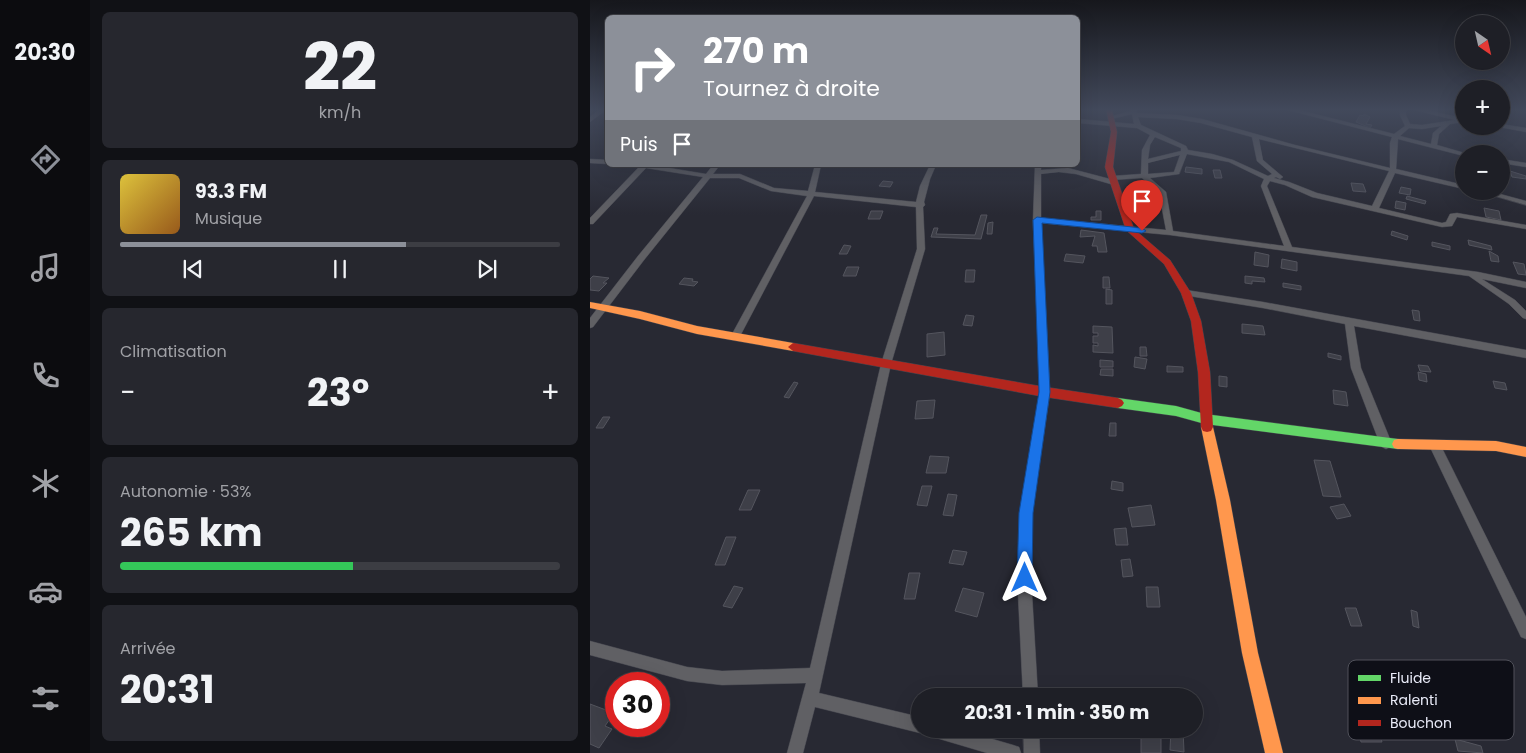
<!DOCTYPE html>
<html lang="fr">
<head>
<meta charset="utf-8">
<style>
	body { margin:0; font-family:Poppins,sans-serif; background:#26272e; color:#f1f3f6; height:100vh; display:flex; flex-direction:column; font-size:19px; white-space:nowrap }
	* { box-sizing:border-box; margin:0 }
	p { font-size:16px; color:#a1a2a7 }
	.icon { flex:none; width:28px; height:28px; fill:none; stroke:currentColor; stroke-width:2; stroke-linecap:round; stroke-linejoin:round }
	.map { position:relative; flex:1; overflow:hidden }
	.side { display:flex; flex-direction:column; gap:12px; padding:12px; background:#101115; width:500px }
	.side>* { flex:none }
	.hud { position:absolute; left:15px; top:15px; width:475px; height:152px; border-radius:8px; box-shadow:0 5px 20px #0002,0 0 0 1px #3c3d43; background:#8c9099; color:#fff; overflow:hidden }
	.needle { width:32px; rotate:146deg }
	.buttons { position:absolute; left:865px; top:15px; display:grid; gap:10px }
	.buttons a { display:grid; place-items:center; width:55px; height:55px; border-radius:50%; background:#1e1f26; box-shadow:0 5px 20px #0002,0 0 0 1px #3c3d43; font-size:25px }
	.speed { position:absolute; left:15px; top:672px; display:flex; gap:10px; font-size:25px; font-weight:700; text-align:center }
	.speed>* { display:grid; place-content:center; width:65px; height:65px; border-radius:50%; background:#1e1f26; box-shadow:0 5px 20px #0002,0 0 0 1px #3c3d43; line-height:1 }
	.speed .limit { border:8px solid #d22; background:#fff; color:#111 }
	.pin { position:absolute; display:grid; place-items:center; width:42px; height:42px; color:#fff; margin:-51px -21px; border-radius:50% 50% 50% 0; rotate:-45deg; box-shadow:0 0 5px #0007 }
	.pin .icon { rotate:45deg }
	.me { position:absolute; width:55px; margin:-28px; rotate:0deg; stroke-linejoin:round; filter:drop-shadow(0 0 4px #0008) }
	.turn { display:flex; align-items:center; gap:18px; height:105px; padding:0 15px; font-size:22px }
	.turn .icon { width:65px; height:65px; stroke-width:2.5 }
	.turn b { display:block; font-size:35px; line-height:42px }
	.then { display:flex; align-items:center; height:48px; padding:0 15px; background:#0003; gap:10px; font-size:19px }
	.big { font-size:38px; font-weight:700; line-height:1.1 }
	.side .card { flex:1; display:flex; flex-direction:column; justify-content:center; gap:8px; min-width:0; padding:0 18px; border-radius:8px; background:#26272e }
	.side .dial { align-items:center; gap:0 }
	.dial b { font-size:65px; line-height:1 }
	.song { display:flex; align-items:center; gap:15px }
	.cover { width:60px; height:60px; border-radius:8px; background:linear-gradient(135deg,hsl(50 70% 55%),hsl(30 70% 35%)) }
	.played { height:5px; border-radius:2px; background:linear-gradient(90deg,#8c9099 65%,#3c3d43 65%) }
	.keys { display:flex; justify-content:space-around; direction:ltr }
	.heat { display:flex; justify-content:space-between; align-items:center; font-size:28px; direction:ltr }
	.charge { height:8px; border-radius:4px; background:linear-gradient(90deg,#34c759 53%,#3c3d43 0) }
	.trip { position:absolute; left:321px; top:688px; width:292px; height:50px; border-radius:25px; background:#1e1f26; box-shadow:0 5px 20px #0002,0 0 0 1px #3c3d43; font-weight:700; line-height:50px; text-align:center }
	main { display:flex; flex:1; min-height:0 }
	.tab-bar { display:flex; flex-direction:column; width:90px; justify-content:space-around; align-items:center; background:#0c0c0f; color:#a1a2a7 }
	.tab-bar .icon { width:35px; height:35px }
	.tab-bar .current { color:#8c9099 }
	.tab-bar b { font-size:22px; color:#f1f3f6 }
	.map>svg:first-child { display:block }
</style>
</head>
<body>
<main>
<nav class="tab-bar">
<b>20:30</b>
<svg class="icon current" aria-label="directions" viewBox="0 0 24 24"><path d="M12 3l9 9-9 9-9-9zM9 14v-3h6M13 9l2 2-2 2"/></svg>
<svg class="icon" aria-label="music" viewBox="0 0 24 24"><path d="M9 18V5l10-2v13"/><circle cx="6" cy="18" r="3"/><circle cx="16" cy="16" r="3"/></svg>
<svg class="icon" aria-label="phone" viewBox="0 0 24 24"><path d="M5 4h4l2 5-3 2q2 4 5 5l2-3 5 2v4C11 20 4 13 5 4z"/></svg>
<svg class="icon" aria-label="climate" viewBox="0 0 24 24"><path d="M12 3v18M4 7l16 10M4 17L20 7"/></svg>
<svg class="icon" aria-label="car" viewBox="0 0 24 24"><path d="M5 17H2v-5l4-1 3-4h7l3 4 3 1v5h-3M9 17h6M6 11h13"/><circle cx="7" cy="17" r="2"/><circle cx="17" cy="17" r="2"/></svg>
<svg class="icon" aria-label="filters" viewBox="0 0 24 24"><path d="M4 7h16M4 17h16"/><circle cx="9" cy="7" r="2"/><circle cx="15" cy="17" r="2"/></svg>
</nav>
<section class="side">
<div class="card dial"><b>22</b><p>km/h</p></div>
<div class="card">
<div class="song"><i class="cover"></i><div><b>93.3 FM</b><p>Musique</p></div></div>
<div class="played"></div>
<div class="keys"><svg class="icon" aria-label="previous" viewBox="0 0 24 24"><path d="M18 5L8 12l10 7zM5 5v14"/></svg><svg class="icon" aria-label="pause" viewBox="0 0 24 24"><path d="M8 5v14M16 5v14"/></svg><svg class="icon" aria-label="next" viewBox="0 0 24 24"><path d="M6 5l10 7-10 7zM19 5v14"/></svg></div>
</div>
<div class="card"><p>Climatisation</p>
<div class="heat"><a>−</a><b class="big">23°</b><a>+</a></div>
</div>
<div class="card"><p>Autonomie · 53%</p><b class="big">265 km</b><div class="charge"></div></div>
<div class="card"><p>Arrivée</p><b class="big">20:31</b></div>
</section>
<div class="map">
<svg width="936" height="753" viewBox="0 0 936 753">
	<rect width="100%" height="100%" fill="#282933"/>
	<g fill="#3e3f48" stroke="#54555e">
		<path d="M774,114L780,117L776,124L782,125L780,128L766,122L770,115L774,116Z"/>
		<path d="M596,167L612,169V174L595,172Z"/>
		<path d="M623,170H630L632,178H625Z"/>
		<path d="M920,171L936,176V179L922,177Z"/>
		<path d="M293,181L303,182L300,187L289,186Z"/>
		<path d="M761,183L773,184L776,192L763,191Z"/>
		<path d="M811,187L821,189L820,195L809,193Z"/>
		<path d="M817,196L836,201L835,204L816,199Z"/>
		<path d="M806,201L816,203L815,210L805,208Z"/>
		<path d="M894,208L909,211L911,220L896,217Z"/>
		<path d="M281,211H293L290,219H278Z"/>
		<path d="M506,211H511V220H501V217H506Z"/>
		<path d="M391,215H397L391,239L341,237L344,228H348L346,234L385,235Z"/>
		<path d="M403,222L402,234H397L398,223Z"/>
		<path d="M491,230L514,233L517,252H508L507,246H502L505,236L490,237Z"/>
		<path d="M802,231L818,236L817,240L801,235Z"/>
		<path d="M878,240L901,246L902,250L879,245Z"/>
		<path d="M842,242L860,246V250L842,246Z"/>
		<path d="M254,245L261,246L257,254H249Z"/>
		<path d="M899,251L908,256L909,262L901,261Z"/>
		<path d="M665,252L679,255L678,267L664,265Z"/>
		<path d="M476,254L495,256L493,263L474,261Z"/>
		<path d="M692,259L707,262V271L691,268Z"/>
		<path d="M923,262L934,264L936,275L928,274Z"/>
		<path d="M257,267H269L266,276H253Z"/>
		<path d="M376,270H385L384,282H375Z"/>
		<path d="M3,276L19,278L13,283H17L9,291L0,290V279Z"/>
		<path d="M655,276L674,278L675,282L662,281V284L655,283Z"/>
		<path d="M513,277H519L520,288H513Z"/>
		<path d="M94,278L103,279L102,281L108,282L104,286L89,284Z"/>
		<path d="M693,283L711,286V290L693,287Z"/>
		<path d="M516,289L522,290V304H516Z"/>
		<path d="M822,310L829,311L830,321L824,320Z"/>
		<path d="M376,315L384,316L382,326L373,325Z"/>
		<path d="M652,324L673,326L675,335L652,333Z"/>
		<path d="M503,326L522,327L523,353L503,352V345L508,346V343H503V336H508V333H503Z"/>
		<path d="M354,332L355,355L337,357V334Z"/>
		<path d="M550,347H556L557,356H550Z"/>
		<path d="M738,353L751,356V360L738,357Z"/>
		<path d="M545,357L557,359L555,369L544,367Z"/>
		<path d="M510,360L523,361V367H510Z"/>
		<path d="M828,365L838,366L841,372L830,371Z"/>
		<path d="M577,366L593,367V372H577Z"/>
		<path d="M511,369H523V376L510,375Z"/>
		<path d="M828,372L836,374L837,382L829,380Z"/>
		<path d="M629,376L637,377V387L629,386Z"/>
		<path d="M903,381L915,383L917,390L905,388Z"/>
		<path d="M204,382L208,383L199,398L194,397Z"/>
		<path d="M743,390L756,392L758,406L744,404Z"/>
		<path d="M345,400L343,418L325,419L327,401Z"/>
		<path d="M13,417H20L13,428H6Z"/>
		<path d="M520,423H526V436H519Z"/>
		<path d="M340,456L359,457L356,473H336Z"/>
		<path d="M724,460L740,461L751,497L733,496Z"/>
		<path d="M522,481L533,483V491L521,489Z"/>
		<path d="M332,486H342L337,506L327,505Z"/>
		<path d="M158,490H170L161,510H149Z"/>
		<path d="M358,494L367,495L363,516L353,515Z"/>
		<path d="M754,504L761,516L747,519L740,507Z"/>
		<path d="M561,505L565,525L542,527L538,508Z"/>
		<path d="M536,528L538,545H526L524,529Z"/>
		<path d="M136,537H146L135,565H125Z"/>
		<path d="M363,550L377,552L373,565L359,563Z"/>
		<path d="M540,559L543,576L533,577L531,560Z"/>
		<path d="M319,573H330L325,599H314Z"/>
		<path d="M144,586L153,588L142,608L133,606Z"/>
		<path d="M556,587H568L570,607H557Z"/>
		<path d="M373,588L394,593L387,617L365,611Z"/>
		<path d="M755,608H766L772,626H761Z"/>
		<path d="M821,610L827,612L829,628L823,626Z"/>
		<path d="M0,704L24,713L15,726L22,729L9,748L0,744Z"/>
		<path d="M581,729H593L594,752L580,750Z"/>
		<path d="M768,729L788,730L792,742H771Z"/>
		<path d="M551,731L571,735V753H551Z"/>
		<path d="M865,739L891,746L893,753L868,751Z"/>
	</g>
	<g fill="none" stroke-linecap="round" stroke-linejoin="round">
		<g stroke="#44454e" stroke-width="1">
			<g id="street">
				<path d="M10,109H17L0,122V117Z"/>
				<path d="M540,109H546L547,113L587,115L612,119L705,145L800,168V143L802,137L694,109H705L804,134L815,126L810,115V109H816V115L820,124L832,125L865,120L820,109H832L868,117V119L874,118V122L860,124L849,134L847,145L878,154H874V156L808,139L806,169L874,185V189L805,173L789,208L852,223L856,222L860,214L867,213L936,225V229L867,217L862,226L852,227L722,197L695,185L680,181L677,186L702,247L888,272L936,282V288L892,279L925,300L936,311V319L933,318L919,304L879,276L580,235L451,223L460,392L442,513V594L448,696H433L428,594L430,513L450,392L443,220L445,165H451V170L478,168L520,179V177L522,176L551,174L552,150L560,135L547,128L488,123V119L544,124L542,114L521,119L518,117L541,111ZM548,117L587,119L611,123L662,137L667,161L682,174L678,176L643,160L622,154L598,150L596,146L551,125ZM851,126L843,133L841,144L810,136L819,128L832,129ZM565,137L591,148V151L558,159L560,145ZM669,139L799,171L782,206L727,193L699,182L684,178L686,177L690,179L693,177L673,160ZM597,154L639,162L674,179L671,186L694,246L583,231L576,192L560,178L589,174ZM590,155L584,172L558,174V163ZM469,172L486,174L524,185L527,183L521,180L552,178L569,193L576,230L451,218V174Z"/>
				<path d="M865,109L874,111V116Z"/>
				<path d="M911,124L936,128V132L909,127Z"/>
				<path d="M0,159L18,160V164L0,163Z"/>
				<path d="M911,159L936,163V167L911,163Z"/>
				<path d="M45,165H61L116,174L123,165H130L123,174H150L184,188L218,191L225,165H231L225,192L326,202L330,186L340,165H346L340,179L334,202L335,205L333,207L335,249L301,364L229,693L330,717V729H368L423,745L429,747L431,753H397L343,737L337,735L336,730L330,733L225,707L213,753H197L216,683L132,685L97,681L0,655V641L97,667L132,671L220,668L291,364L327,249L326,207L224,196L149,338H143L141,336L217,196L181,191L149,178H120L54,260L3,327L0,328V318L48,256L113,177L56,168L3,224H0V218L49,167Z"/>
				<path d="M887,191H899L936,201V205Z"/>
				<path d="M596,290L673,302L936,350V358L764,326L771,368L802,444L800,447L796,449L792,447L790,444L761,368L755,324L673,308L593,295L592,293L593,291Z"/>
				<path d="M845,440L849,442L936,617V639L931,637L839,445L841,442Z"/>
				<path d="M433,729H449L450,753H434Z"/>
			</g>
		</g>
		<g stroke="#44454e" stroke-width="1">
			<path id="fast" d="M528,398L586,406L615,414L808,439L812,440L814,444L812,448L808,449L615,424L586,416L528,408L524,406L522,403L524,400Z"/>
		</g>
		<g stroke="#44454e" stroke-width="1">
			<g id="slow">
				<path d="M0,302L50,311L107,326L203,343L208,347L203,351L107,334L50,319L0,308Z"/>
				<path d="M617,422L621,423L623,427L640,500L668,653L693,753H675L652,653L626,500L611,427L613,423Z"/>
				<path d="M808,439L906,441L936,447V457L906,451L808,449L804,448L802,444L804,440Z"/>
			</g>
		</g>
		<g stroke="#44454e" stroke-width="1">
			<g id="jam">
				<path d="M516,109H522L527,132L523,167L544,229L580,260L601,293L611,321L620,372L623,427L621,431L617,432L613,431L611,427L608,372L601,321L591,293L574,264L536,230L515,167L521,132Z"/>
				<path d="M203,343L455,387L528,398L532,400L534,403L532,406L528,408L455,397L203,351L198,347Z"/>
			</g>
		</g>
		<use href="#street" fill="#606064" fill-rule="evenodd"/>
		<use href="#fast" fill="#63d668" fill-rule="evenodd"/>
		<use href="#slow" fill="#ff974d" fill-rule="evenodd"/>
		<use href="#jam" fill="#b3261e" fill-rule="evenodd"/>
	</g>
	<linearGradient id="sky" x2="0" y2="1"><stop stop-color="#16171c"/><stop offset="0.51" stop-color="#42495b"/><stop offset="1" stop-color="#42495b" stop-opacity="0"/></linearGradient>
	<rect width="936" height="215" fill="url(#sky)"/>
	<path fill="#1a73e8" stroke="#114b97" d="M447,217L552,228L556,231L552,233L452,223L460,392L443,513L442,578L440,584L435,586L430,584L427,578L429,513L449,392L443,220Z"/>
	<rect x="758" y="660" width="166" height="80" rx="8" fill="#0e0f17" stroke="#50515a" stroke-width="1"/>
	<rect x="768" y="675" width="23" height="6" fill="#63d668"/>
	<rect x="768" y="697" width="23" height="7" fill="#ff974d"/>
	<rect x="768" y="720" width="23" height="6" fill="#b3261e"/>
	<g font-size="14" fill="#e9ebf8">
		<text x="800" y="683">Fluide</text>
		<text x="800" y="705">Ralenti</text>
		<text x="800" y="728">Bouchon</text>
	</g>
</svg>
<div class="buttons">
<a><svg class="needle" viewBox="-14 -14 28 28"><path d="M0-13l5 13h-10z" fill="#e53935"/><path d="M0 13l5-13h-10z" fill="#a1a2a7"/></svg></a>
<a>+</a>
<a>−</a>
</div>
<div class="speed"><div class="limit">30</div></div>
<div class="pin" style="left:552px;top:231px;background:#d93025"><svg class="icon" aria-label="arrive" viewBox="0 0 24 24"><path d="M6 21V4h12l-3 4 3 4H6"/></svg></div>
<svg class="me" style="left:435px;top:578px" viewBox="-20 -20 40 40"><path d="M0-17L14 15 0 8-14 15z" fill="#1a73e8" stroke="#fff" stroke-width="4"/></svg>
<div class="trip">20:31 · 1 min · 350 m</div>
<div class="hud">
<div class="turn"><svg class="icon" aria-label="right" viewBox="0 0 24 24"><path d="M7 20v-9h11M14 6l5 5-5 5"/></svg><div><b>270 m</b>Tournez à droite</div></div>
<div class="then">Puis<svg class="icon" aria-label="arrive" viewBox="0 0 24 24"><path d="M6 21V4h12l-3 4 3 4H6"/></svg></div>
</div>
</div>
</main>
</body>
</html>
